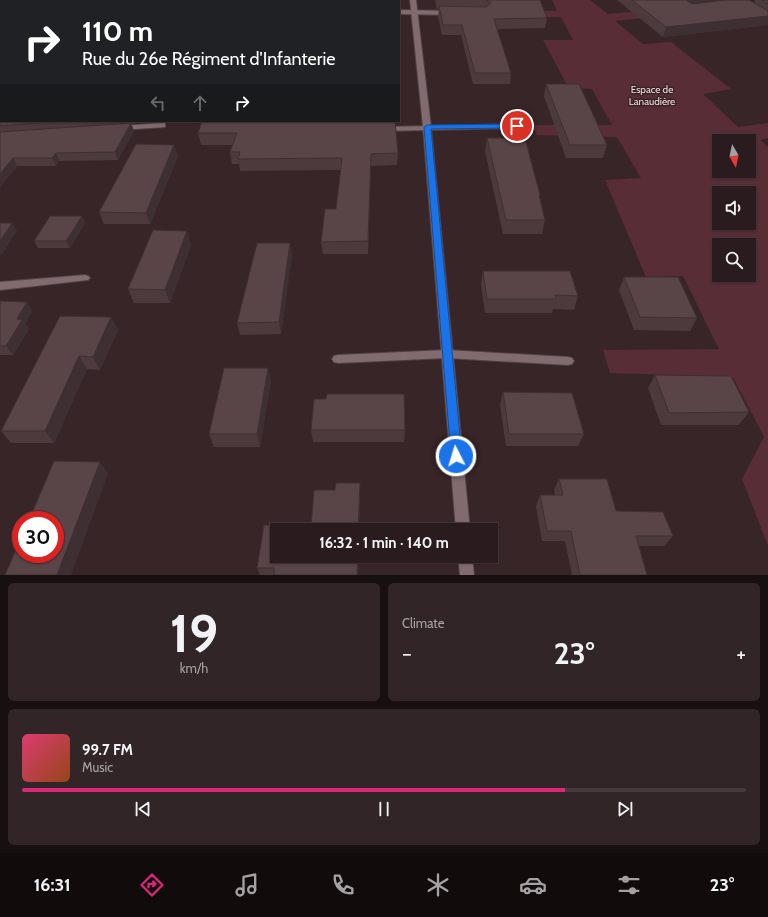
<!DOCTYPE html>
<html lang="en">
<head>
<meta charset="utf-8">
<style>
	body { margin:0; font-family:Cabin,sans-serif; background:#322527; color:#f1f3f6; height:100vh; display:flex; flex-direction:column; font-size:15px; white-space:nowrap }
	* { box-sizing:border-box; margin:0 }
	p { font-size:13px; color:#a5a1a4 }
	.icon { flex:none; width:22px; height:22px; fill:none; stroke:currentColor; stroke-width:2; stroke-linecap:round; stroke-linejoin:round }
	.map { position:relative; height:575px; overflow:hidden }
	.panel { display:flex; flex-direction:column; gap:8px; padding:8px; background:#170f10; flex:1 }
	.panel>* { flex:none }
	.banner { position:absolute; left:0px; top:0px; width:400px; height:122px; box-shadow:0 1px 3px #0004,0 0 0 1px #463a3c; background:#202124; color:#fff; overflow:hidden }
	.needle { width:26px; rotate:171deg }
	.buttons { position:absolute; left:712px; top:134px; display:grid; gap:8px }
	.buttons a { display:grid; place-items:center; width:44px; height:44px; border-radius:0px; background:#2a1c1e; box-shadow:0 1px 3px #0004,0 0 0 1px #463a3c; font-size:20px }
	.speed { position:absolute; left:12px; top:511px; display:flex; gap:8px; font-size:20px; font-weight:700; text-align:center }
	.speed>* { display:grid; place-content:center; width:52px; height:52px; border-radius:50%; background:#2a1c1e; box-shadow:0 1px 3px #0004,0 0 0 1px #463a3c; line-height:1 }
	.speed .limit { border:6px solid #d22; background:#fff; color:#111 }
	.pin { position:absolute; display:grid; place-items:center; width:34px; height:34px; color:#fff; margin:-17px; border:2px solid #fff; border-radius:50%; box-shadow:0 1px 4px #0007 }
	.me { position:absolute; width:44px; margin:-22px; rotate:355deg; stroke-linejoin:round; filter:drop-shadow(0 0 3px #0008) }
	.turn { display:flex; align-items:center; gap:14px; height:84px; padding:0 16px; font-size:18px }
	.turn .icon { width:52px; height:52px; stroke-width:2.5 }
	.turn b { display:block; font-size:28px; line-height:34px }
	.lanes { display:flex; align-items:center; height:38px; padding:0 16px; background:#0003; justify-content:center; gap:20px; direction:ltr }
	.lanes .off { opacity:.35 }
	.big { font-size:30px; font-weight:800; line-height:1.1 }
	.panel .tile { flex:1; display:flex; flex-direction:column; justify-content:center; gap:6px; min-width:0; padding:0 14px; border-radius:6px; background:#322527 }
	.panel .dial { align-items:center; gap:0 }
	.dial b { font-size:52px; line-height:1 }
	.song { display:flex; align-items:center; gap:12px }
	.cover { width:48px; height:48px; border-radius:6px; background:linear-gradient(135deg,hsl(340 70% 55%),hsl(20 70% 35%)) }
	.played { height:4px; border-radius:2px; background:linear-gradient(90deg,#db2777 75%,#463a3c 75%) }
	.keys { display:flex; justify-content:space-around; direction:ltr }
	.heat { display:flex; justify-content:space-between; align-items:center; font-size:22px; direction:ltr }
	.panel .tiles { flex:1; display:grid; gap:8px; grid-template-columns:1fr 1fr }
	.tile:last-child { grid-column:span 2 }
	.trip { position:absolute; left:270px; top:523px; width:228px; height:40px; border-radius:0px; background:#2a1c1e; box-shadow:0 1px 3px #0004,0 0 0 1px #463a3c; font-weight:800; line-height:40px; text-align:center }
	.tab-bar { display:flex; height:64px; justify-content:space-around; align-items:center; background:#110b0c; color:#a5a1a4 }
	.tab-bar .icon { width:28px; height:28px }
	.tab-bar .current { color:#db2777 }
	.tab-bar b { font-size:18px; color:#f1f3f6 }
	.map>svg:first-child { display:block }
</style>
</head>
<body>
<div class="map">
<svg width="768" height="575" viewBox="0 0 768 575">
	<rect width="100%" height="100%" fill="#382528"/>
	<path fill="#582d35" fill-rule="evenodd" d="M552,0H590L608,14L664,9L672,15L615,21L643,44L671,42L731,89L703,94L738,127L768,123V138L760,140L768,147V546L742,479L764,437L733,377L610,373L603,350L719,349L683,276L646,277L605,180L641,178L617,137L537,135L532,125H612L592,89L568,87L543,40H573L561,17H499L497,11H557ZM719,141H749V171H719ZM719,193H749V223H719ZM719,245H749V275H719Z"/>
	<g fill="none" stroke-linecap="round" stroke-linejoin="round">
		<g stroke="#514245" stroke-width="2">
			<g id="lane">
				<path d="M399,10L453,11L456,13L453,15L399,14Z"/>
				<path d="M162,123H165V127L120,130L116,128L120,126Z"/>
				<path d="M517,124H520V128L383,131L379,129L383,127Z"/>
				<path d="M85,275L88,276L90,278L88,280L0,290V282Z"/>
				<path d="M447,350L568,357L572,358L574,361L572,364L568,365L447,358L338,363L334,362L332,359L334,356L338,355Z"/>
			</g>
		</g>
		<g stroke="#514245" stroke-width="2">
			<g id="street">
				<path d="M70,0H76L69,1Z"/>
				<path d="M410,0H416L431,127L470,530H456L423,127Z"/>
				<path d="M0,71H1L0,76Z"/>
				<path d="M458,556H472L474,575H460Z"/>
			</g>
		</g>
		<use href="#lane" fill="#816b6e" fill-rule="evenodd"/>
		<use href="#street" fill="#816b6e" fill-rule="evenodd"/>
	</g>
	<g fill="#4d3a3d">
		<path d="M0,0L1,1V8H0Z"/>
		<path d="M435,0H540L547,18L545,28L497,29L511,73L510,84H473L461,35H442L438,16L439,9H437Z"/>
		<path d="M617,0H753H750L754,3L755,0H768V25L663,37Z"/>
		<path d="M546,84L607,145L603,158H566L544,96Z"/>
		<path d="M1,104V121H139L138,123L131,124L134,131L118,160L59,161L56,166H17L0,187V105Z"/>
		<path d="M202,121H395L398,153L397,165L371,166L368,254H323L321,242L336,209L341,170L240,171L239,164H232L230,152L232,145H201L198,133Z"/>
		<path d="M487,138L540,195L539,198L545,220L542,234H503L485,151Z"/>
		<path d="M178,156L150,224H104L99,212Z"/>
		<path d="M82,216L85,223L70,248H38L34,241Z"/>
		<path d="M191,245L170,303H134L128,289Z"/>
		<path d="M292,255L281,334L240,335L237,323Z"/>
		<path d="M483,271L578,296L574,310L553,309L552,313H485L481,284Z"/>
		<path d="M624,277L697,318L690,331L634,330L619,290Z"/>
		<path d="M0,301L32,311L25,324L29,329L13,355H0Z"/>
		<path d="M111,317L118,330L100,370L87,369L54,443H11L1,431Z"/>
		<path d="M268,368L271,381L260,447H214L209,434Z"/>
		<path d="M655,375L749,412L739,425H661L648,388Z"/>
		<path d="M503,392L584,434L578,446H506L500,405Z"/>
		<path d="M326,399L405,430L404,442H313L311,430Z"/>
		<path d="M559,479L616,511L673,536L664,546H639L647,575H572L565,541H542L536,506L540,495H555L554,490Z"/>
		<path d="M336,483H360V495L359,530H277V556H359L358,575H260L257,568L264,525L311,527L314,490H335Z"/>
	</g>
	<g fill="#3e3032">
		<path d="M45,0H53L52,1H44Z"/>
		<path d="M688,0H733L684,10L687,1Z"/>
		<path d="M768,16V25L663,37L666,27Z"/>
		<path d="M131,123L134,131L118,160L115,152Z"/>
		<path d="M174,145L178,156L150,224L146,213Z"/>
		<path d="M56,153L59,161L56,166L52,158Z"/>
		<path d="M371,154V166L368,254V241Z"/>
		<path d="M13,158L17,166L0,187V174Z"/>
		<path d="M82,216L85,223L70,248L66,241Z"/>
		<path d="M12,223L17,231L1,256L0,254V241Z"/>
		<path d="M187,231L191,245L170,303L165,290Z"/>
		<path d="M290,243L292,255L281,334L279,322Z"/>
		<path d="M27,302L32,311L25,324L29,329L13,355L6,346L17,319Z"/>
		<path d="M111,317L118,330L100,370L93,357Z"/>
		<path d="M79,356L87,369L54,443L45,431Z"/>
		<path d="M268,368L271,381L260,447L257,434Z"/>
		<path d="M100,462L108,474L71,575H57Z"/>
		<path d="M360,483V495L359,530H358Z"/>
		<path d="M358,556H359L358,575H357Z"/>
	</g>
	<g fill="#594447" stroke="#3e3032">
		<path d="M0,0H45L44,1H1V2H0Z"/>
		<path d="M90,0H330V1H89Z"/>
		<path d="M486,0H540L547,18L494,19L511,73H475L462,25H443L439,6L486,7L491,3Z"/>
		<path d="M632,0H688L687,1L692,4L726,0H749L768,11V16L666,27Z"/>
		<path d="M762,0H768V4Z"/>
		<path d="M546,84H579L607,145H570Z"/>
		<path d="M1,104V111H0V105Z"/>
		<path d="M1,118V121H63L0,126V119Z"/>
		<path d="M202,121H355L357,122L395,121L398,153L371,154L368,241L321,242L325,209H336L342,158L238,159L240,152H230L237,133H198Z"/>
		<path d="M131,123L115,152L56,153L52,158H13L0,174V132Z"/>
		<path d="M487,138H509L511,142H526L540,195H539L545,220H506Z"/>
		<path d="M136,144L174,145L146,213L99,212Z"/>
		<path d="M50,216H82L66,241H34Z"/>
		<path d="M0,223H12L0,241Z"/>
		<path d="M153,230L187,231L165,290L128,289Z"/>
		<path d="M257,243H290L279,322L237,323Z"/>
		<path d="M483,271H570L578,296L555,295L556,299H487Z"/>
		<path d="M624,277H678L697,318L640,317Z"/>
		<path d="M0,301L27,302L17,319L22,320L6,346H0Z"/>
		<path d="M60,316L111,317L93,357L79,356L45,431H1Z"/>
		<path d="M224,368H268L257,434H209Z"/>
		<path d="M655,375L731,376L749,412L669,413Z"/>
		<path d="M503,392L572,393L584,434H509Z"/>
		<path d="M327,394H404L405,430H311L314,399H326Z"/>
		<path d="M54,461L100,462L57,575H5L21,538V554H55V520H29Z"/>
		<path d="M559,479H607L616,511L663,512L673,536H636L647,575H580L571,531H547L540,495H563Z"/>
		<path d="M336,483H360L358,530H277V556H358L357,575H274V568H257L264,525L311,527L314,490H335Z"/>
	</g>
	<path fill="#1a73e8" stroke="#114b97" d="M517,124L519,125V128L431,129L462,456L461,460L456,462L452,460L451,456L424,127L427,125Z"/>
	<g text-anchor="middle" stroke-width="3" stroke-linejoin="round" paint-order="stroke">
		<g font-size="10" fill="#f0d8da" stroke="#382528">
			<text x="652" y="93">Espace de<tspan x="652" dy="12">Lanaudière</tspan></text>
		</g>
	</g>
</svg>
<div class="buttons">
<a><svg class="needle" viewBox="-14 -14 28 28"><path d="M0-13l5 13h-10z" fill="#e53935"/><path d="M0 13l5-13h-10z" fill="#a5a1a4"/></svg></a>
<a><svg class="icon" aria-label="sound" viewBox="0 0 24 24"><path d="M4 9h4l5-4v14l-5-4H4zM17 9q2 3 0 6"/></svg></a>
<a><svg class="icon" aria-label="search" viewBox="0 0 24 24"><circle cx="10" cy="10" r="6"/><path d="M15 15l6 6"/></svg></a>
</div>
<div class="speed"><div class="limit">30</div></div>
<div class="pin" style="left:517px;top:126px;background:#d93025"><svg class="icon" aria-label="arrive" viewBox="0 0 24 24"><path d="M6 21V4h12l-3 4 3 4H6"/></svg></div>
<svg class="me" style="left:456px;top:456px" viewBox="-20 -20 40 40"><circle r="17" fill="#1a73e8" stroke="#fff" stroke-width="3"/><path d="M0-11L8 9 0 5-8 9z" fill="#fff"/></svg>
<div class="trip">16:32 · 1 min · 140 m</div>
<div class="banner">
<div class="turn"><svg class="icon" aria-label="right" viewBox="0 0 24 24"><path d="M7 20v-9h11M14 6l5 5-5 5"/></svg><div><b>110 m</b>Rue du 26e Régiment d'Infanterie</div></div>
<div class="lanes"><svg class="icon off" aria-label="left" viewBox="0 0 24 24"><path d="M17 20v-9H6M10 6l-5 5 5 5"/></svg><svg class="icon off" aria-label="ahead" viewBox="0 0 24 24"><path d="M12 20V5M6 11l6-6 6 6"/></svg><svg class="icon" aria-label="right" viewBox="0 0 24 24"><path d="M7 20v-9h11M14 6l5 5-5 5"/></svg></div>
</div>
</div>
<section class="panel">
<div class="tiles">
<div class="tile dial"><b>19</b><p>km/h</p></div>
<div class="tile"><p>Climate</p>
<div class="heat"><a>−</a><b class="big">23°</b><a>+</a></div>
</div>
<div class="tile">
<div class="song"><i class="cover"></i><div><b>99.7 FM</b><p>Music</p></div></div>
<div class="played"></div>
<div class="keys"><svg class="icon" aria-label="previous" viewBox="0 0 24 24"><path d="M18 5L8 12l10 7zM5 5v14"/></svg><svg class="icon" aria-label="pause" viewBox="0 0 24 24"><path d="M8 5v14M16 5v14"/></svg><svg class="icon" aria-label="next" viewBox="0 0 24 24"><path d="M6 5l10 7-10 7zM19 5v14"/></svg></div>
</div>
</div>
</section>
<nav class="tab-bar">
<b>16:31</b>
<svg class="icon current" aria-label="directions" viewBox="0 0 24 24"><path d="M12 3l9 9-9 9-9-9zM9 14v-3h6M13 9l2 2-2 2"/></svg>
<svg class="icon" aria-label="music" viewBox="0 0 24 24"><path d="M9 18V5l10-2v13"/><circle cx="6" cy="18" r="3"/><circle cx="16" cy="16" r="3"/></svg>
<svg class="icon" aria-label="phone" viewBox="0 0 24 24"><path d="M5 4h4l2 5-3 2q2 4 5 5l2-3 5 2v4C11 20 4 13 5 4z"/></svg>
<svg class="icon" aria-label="climate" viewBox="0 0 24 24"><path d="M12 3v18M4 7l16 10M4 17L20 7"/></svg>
<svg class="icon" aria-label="car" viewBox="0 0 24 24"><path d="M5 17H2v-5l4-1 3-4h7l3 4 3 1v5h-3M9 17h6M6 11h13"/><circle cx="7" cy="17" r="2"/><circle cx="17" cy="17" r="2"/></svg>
<svg class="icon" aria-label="filters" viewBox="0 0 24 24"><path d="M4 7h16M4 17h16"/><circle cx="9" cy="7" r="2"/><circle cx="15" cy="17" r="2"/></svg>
<b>23°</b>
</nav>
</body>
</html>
